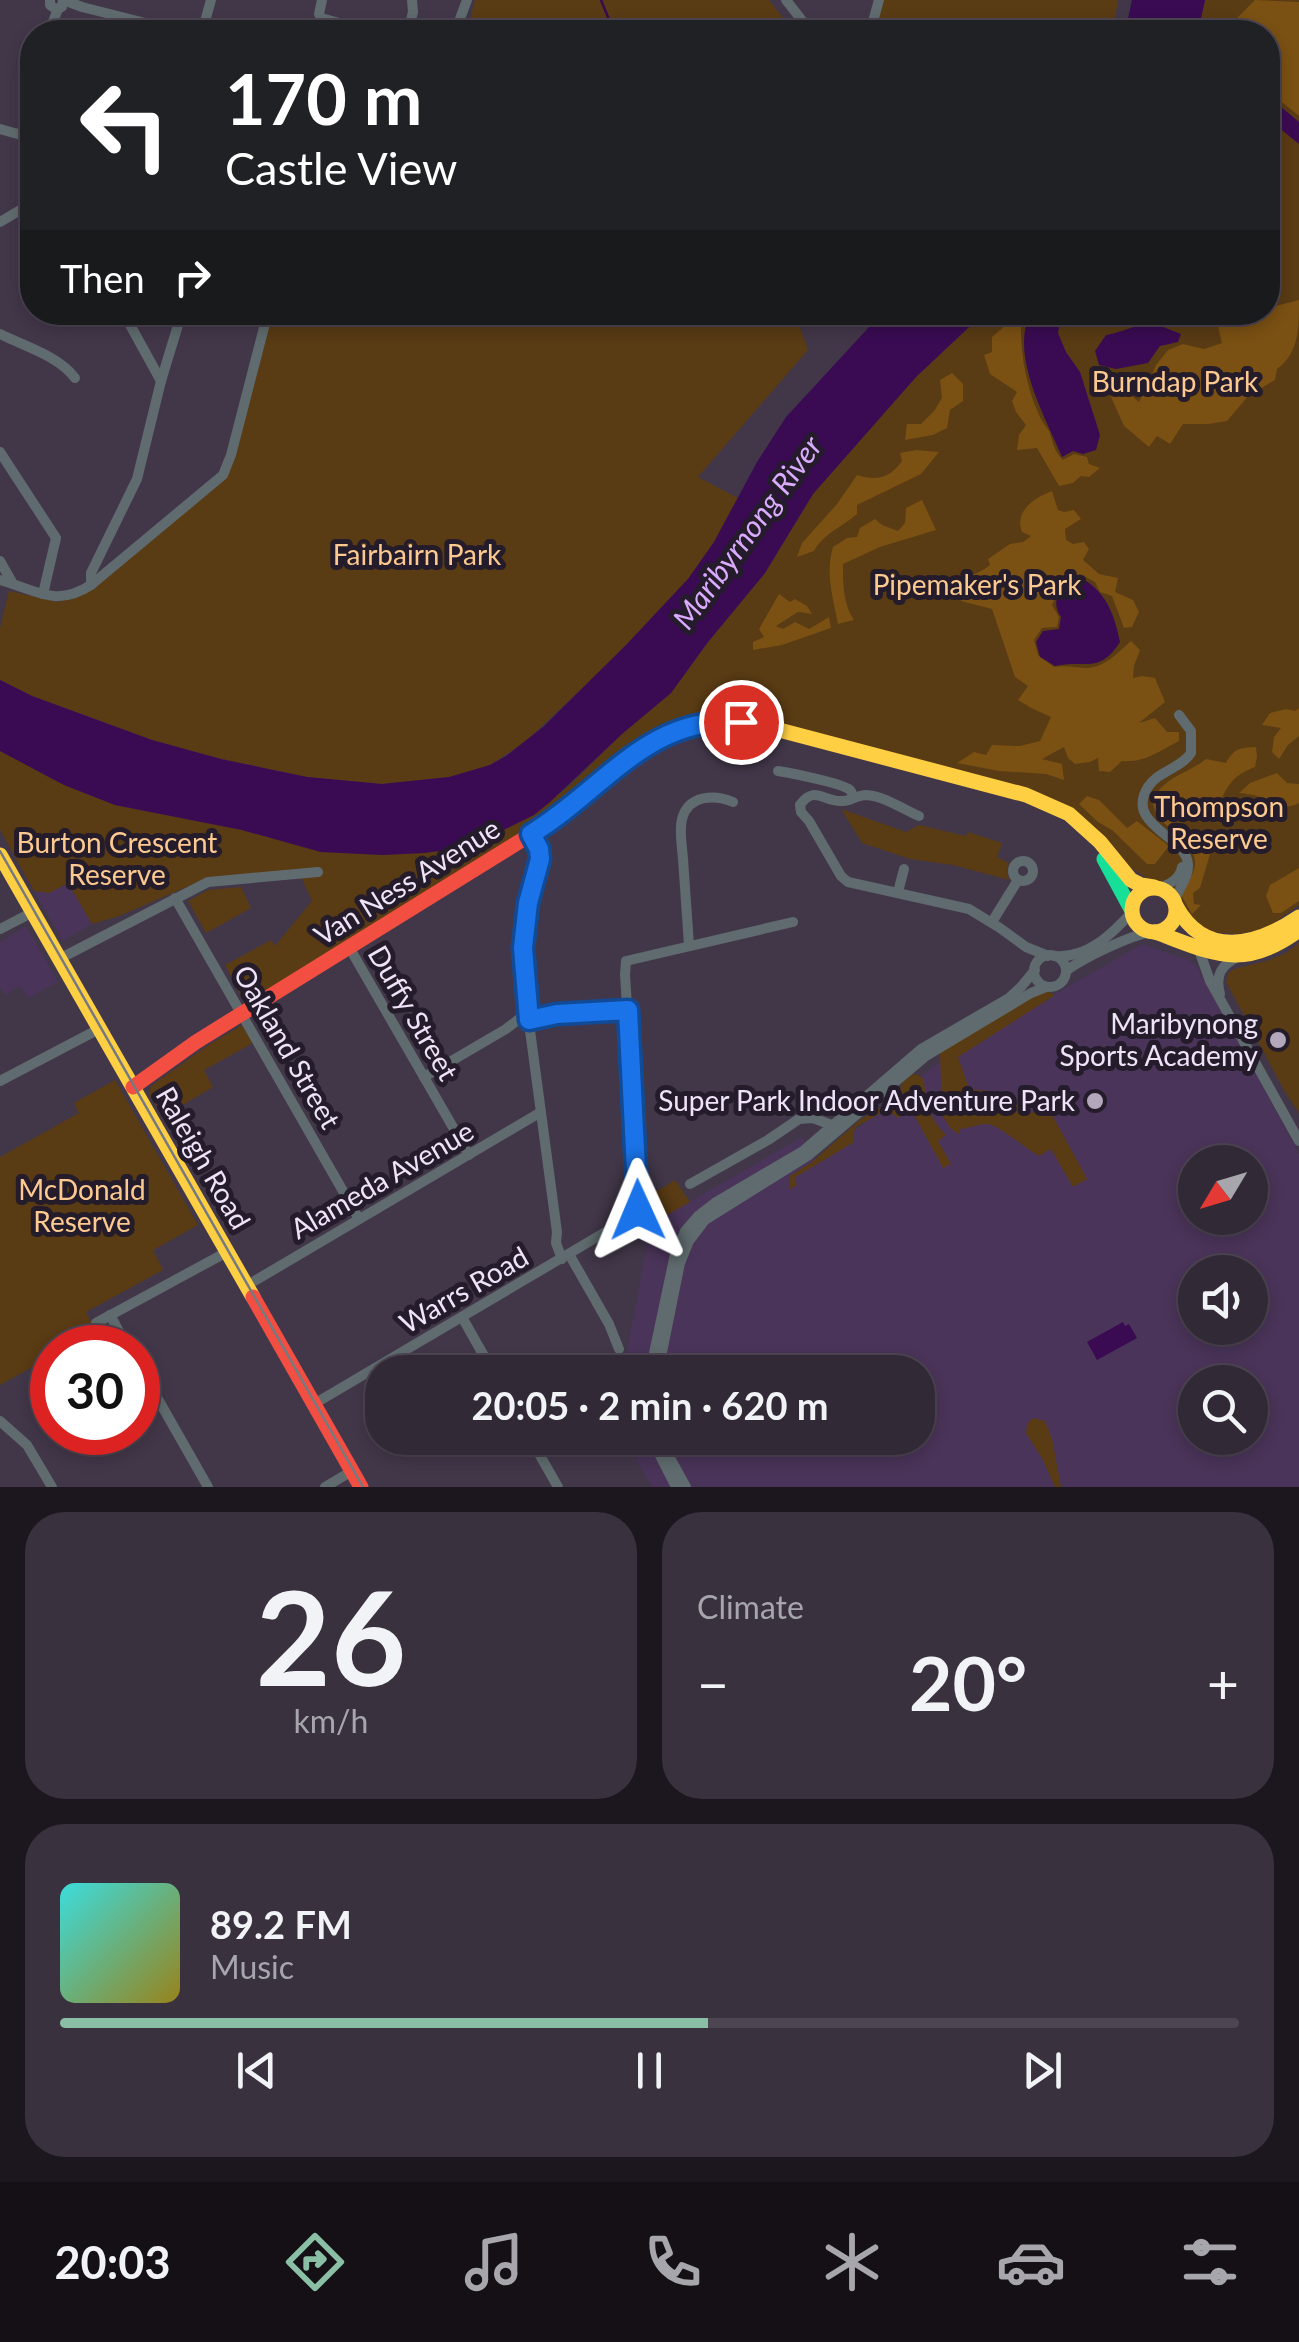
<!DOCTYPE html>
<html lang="en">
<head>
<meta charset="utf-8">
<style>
	body { margin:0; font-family:Lato,sans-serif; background:#3a313f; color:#f1f3f6; height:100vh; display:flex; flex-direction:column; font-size:38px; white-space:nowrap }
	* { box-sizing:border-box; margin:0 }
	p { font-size:32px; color:#a8a6ad }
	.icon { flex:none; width:55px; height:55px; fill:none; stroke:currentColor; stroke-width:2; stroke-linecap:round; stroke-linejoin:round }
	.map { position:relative; height:1487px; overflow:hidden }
	.drawer { display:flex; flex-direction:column; gap:25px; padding:25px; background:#1c171e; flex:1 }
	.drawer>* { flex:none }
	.guide { position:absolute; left:20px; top:20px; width:1260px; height:305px; border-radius:40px; box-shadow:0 5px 15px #0003,0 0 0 2px #4d4552; background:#202124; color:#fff; overflow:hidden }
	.needle { width:65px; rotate:232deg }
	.fabs { position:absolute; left:1178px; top:1145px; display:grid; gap:20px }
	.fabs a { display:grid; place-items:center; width:90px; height:90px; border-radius:50%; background:#322937; box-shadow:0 5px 15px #0003,0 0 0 2px #4d4552; font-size:50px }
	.speed { position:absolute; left:30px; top:1325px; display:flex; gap:20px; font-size:50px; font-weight:700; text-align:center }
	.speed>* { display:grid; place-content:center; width:130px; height:130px; border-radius:50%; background:#322937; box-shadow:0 5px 15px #0003,0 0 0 2px #4d4552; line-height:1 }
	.speed .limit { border:15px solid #d22; background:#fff; color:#111 }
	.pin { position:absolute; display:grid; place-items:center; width:85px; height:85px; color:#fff; margin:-42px; border:5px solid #fff; border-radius:50%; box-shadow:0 2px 10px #0007 }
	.me { position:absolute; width:110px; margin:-55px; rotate:359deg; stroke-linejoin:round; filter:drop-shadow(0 0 8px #0008) }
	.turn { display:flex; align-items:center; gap:35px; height:210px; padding:0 40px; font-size:45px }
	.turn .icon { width:130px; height:130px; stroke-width:2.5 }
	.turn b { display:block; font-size:70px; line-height:85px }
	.then { display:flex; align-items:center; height:95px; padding:0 40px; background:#0003; gap:20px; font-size:38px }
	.big { font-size:75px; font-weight:700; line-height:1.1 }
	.drawer .tile { flex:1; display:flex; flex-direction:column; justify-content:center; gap:15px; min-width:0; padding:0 35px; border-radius:40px; background:#3a313f }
	.drawer .dial { align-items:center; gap:0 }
	.dial b { font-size:130px; line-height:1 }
	.song { display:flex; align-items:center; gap:30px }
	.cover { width:120px; height:120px; border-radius:15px; background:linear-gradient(135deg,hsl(180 70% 55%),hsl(50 70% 35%)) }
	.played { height:10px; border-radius:5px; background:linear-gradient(90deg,#8abfa5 55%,#4d4552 55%) }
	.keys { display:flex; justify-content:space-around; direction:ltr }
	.heat { display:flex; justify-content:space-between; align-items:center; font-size:55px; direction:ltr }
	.drawer .tiles { flex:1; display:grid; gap:25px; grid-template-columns:1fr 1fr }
	.tile:last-child { grid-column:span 2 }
	.trip { position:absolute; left:365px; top:1355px; width:570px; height:100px; border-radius:40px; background:#322937; box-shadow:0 5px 15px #0003,0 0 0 2px #4d4552; font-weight:700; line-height:100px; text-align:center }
	.menu { display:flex; height:160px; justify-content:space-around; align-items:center; background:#141016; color:#a8a6ad }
	.menu .icon { width:70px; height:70px }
	.menu .on { color:#8abfa5 }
	.menu b { font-size:45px; color:#f1f3f6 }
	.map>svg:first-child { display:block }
</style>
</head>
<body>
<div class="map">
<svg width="1299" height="1487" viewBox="0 0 1299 1487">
	<rect width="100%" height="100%" fill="#423749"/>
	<g fill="#4a3459" fill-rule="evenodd">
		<path d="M68,883L92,924L63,941L34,891L49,893Z"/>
		<path d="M26,926L58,982L28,998L20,986L5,995L0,987V942Z"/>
		<path d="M1142,944L1186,959L1196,965L1299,1154V1487H652L624,1438H918V1372H623L651,1224L802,1137L816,1161L946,1057ZM1195,1162H1250V1218H1195ZM1195,1272H1250V1328H1195ZM1195,1382H1250V1438H1195Z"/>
	</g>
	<g fill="#593b14">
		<path d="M475,0H769L794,32H467Z"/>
		<path d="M880,0H1118L1114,24L1110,32H872Z"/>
		<path d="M1205,0H1299V905L1263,931L1237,934L1210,932L1194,921L1171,887L1150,880L1130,867L1085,820L858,747L763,719L713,714L676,724L572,800L245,1004L225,965L271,940L275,946L312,901L298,870L203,880L119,916L92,924L68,883L49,893L34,891L0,830V751L64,785L115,805L242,830L321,852L383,855L471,844L491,836L533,815L570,785L622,734L671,693L708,642L765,573L813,494L916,377L984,313L1268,312V32H1198Z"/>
		<path d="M267,313H795L808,350L698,477L738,498L714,542L688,579L612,660L525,742L490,765L472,772L449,777L382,784L307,777L221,759L152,740L32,696L0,680V628L9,591L58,602L82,594L225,467Z"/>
		<path d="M841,809L906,832L919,825L966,836L968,832L1002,843L997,857L1009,863L1007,871L1009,880L953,865L910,859L862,843Z"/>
		<path d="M241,887L251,908L206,933L188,901L208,890Z"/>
		<path d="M1299,943V1113L1285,1092L1226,982L1229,972L1234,969L1269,960L1286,953Z"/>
		<path d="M1045,990L1055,995L958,1057L969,1089L999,1092L1029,1114L1037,1110L1050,1111L1087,1179L1073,1187L1051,1149L1039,1156C1026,1149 998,1124 987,1124C979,1124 969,1128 960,1129L959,1134L951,1129L942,1115L940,1053L945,1048Z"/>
		<path d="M242,1025L253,1043L204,1070L213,1087L164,1116L149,1095L151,1086L207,1046Z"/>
		<path d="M912,1074L919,1075L924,1080C926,1104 929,1118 946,1135L938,1141L951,1164L943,1168L900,1089L902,1083Z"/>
		<path d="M115,1080L198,1225L153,1250L163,1270L86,1312L97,1332L69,1347L52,1348V1356L0,1385V1157L79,1113L74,1103Z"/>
		<path d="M880,1108L894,1109L902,1115L898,1118L890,1112L881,1113L856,1127L853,1133L854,1142L794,1178L797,1185L790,1189V1176L812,1162L861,1119Z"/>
		<path d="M675,1180L690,1202L651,1224L649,1196Z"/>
		<path d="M1033,1418L1045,1421L1052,1439L1061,1487H1055L1043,1460L1026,1433L1027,1424Z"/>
	</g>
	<g fill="#7a5013">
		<path d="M1255,0L1299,2V116L1268,91V32H1229L1232,23Z"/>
		<path d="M1299,300C1299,329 1299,353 1277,369L1275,380L1249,395L1227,421L1209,424H1183L1170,444L1157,436L1149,447L1124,426L1103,379L1123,388L1139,402L1156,365L1168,350L1183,344L1204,349L1222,343L1218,327L1231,313L1268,312V308Z"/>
		<path d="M1013,319L1021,320C1020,353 1026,387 1040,417C1042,422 1046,426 1049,431C1054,444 1053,449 1063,460L1074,454L1087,457L1089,464L1100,468L1089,477L1081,476L1073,483L1059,486L1037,448L1017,450L1019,435L1026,425L1016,412L1012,401L1017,392L990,374L984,355L992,352V337Z"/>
		<path d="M952,373L963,384V401L950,410L947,428L933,435L905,440L907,424H921L934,411L942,398L940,380Z"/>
		<path d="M916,450L939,452L921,474L857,505V514C842,527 823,534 814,551L797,557L802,543L837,504L857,475C877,481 889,479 902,461L900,453Z"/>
		<path d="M1052,491L1058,510L1064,512L1074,510L1081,519L1065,529L1066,540L1073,544L1084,542L1089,549L1083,560L1099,574L1118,578L1115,592L1133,600L1139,612L1132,627L1124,628L1112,596L1100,592L1095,582L1080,574C1063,578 1059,590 1052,605L1059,617L1057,627L1042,628L1034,640L1038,655L1054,667C1066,665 1076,668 1088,668C1107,666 1118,652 1131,641L1140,650L1134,666L1133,678L1142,676L1155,678L1165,702L1139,723L1155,718L1167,732H1179V741C1159,751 1145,763 1122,761L1110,772L1099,771L1098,758L1090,762L1075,764L1068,758L1064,747L1042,759L1062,764L1064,780L1046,774L999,771L957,763L974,752L986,755L992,745L1020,746L1040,741L1051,717L1031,708L1018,700L1028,686L1015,677L992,609L961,601L957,581C969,575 979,574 990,565L988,559L1010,544L1023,542L1031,536L1022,532C1014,511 1034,498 1052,491Z"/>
		<path d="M922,500L936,530L880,547L843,564C843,584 843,604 854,620L838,624C833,598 825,573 833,547L847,538L857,537L860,528L875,519L882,525L898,531L905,523L906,508Z"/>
		<path d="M779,594L790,602L795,599L807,606L812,614L798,612L776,626L783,629L795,622L809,629L829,617L831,628L782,645L753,650V642L764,637L759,629Z"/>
		<path d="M1299,708V736L1288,745L1279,759L1272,752L1274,737L1281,728L1262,725L1270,713L1286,709L1295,711Z"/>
		<path d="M1256,747L1257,757L1255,767C1237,774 1230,781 1222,798L1204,803L1173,806L1169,813L1174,826L1170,828L1158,818L1152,802C1163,776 1186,775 1206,759L1226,763C1234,748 1240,748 1256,747Z"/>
		<path d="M1277,773L1287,783L1299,784V803C1281,812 1274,802 1257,796C1254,795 1242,793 1239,793L1250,783Z"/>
		<path d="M1087,796L1099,800L1127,828L1137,821L1169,846L1155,864H1147L1112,830L1098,822L1079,804Z"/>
		<path d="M1188,839H1198L1210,854L1200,888L1193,893L1194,904L1201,905L1192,914L1181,895C1194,869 1201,870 1188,839Z"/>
		<path d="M1299,868V901L1281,913H1273L1266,896L1270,885Z"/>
	</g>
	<g fill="#3a0b52">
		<path d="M1132,0H1205L1198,32H1125Z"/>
		<path d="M1268,96L1299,122V144L1268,119Z"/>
		<path d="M882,313H984L916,377L813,494L765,573L708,642L671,693L622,734L550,802L534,815L491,836L448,850L424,853L383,855L321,852L242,830L115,805L64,785L0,751V680L32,696L152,740L221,759L307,777L382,784L449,777L490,765L506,756L543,727L626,645L688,579L714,542L757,462L786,417Z"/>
		<path d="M1048,316L1059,328L1058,333L1066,352L1080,372L1100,435L1096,450L1083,454L1073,451L1062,457C1046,419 1016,366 1026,325Z"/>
		<path d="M1153,323L1181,334L1178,342L1160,346L1148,363L1116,369L1099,365L1095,351L1106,335C1123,332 1137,324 1153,323Z"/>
		<path d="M1078,576C1105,590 1114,612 1120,642C1099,675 1085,659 1055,666L1040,657L1036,642L1043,631L1059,629L1061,617C1049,599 1062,585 1078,576Z"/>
		<path d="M1123,1322L1125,1326L1129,1324L1137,1338L1097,1360L1087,1342Z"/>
	</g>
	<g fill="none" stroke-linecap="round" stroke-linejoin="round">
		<path stroke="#3a0b52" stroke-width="2.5" d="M601,0L614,32"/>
		<g stroke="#5f6b6e" stroke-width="10">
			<path d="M50,0V5L56,9L62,7L63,0"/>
			<path d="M64,0L82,7L181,32"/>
			<path d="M322,0L319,14L321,18L373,32"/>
			<path d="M786,0L811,32"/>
			<path d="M49,32L58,9"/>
			<path d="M202,32L211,0"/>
			<path d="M408,32L413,12L412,0"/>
			<path d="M455,32L467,0"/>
			<path d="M870,32L879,0"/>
			<path d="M0,129L32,138"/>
			<path d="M21,135L32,93"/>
			<path d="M0,222L22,209L32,207"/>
			<path d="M123,312L161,381"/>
			<path d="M0,334C24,346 59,356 75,378"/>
			<path d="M0,452L56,538L43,594"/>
			<path d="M0,561L13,584"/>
			<path d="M0,580C37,590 55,608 91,585L223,475L231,455L268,312"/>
			<path d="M91,585V573L137,479L161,381L182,312"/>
			<path d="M778,771C790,773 842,783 850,790C852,792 852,795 854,797"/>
			<path d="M919,816C902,809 885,796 866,795C857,795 851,801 843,801C824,803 815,784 800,805L801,812L809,821L841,876L848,882L969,909L1000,928L1026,947L1048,956"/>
			<path d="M537,831L544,846L527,903L523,956L529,1023L557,1232L556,1243L562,1259"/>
			<circle cx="1023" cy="871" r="10"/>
			<path d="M1158,888C1169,885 1180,879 1182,867"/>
			<path d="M898,892L904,869"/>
			<path d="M175,898L359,1219"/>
			<path d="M1175,901C1178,888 1189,878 1188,864C1186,836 1124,825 1148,787C1158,771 1180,769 1191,753V731L1179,715"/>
			<path d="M992,922L1018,880"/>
			<path d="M0,929L33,912"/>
			<path d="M689,945C687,916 685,887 683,859C682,846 679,831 682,819C688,795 714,794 733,802"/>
			<path d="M349,947L469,1155"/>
			<path d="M1199,950L1210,981L1299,1141"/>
			<circle cx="1050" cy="971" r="16"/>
			<path d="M1054,956C1087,959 1111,935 1132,912"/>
			<path d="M59,959L208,882L318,872"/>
			<path d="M1066,971C1083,958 1131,935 1151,932"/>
			<path d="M1220,994C1215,975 1221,965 1239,956"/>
			<path d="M424,1077L506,1029L528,1012L557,1014L628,1010"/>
			<path d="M0,1081L99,1029"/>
			<path d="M690,1184L768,1140L799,1119L813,1118L834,1126"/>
			<path d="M569,1254L609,1324L619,1349"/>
			<path d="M246,1286L541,1112"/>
			<path d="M110,1315L128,1348"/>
			<path d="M462,1317L493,1372"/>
			<path d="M96,1323L227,1252"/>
			<path d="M138,1364L208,1487"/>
			<path d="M650,1372L675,1254L685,1231L698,1216L716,1202L803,1151L921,1049L1009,998L1021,987L1035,970"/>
			<path d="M658,1372L680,1263L689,1241L705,1220L809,1155L926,1056L1031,993L1046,987"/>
			<path d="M314,1404L636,1214L639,1205V1192L625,975L626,961L793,922"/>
			<path d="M0,1421L27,1445L52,1487"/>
			<path d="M530,1438L558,1487"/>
			<path d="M651,1438L676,1487"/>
			<path d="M659,1438L686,1487"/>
			<path d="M325,1487L352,1471"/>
		</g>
		<path stroke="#16e098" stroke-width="15" d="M1104,859L1131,909"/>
		<g stroke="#ffcf43" stroke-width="15">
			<path d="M599,783C657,735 686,715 764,726L1026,795L1069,814L1100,842L1131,880L1141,885L1154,887"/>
			<path d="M0,855L253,1297"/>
			<circle cx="1154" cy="910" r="22"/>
			<path d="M1176,906C1205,959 1256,946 1299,917"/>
			<path d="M1155,932C1213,953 1242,972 1299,930"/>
		</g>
		<g stroke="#f24e42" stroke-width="15">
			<path d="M133,1087L196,1042L546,825L599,783"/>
			<path d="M253,1297L361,1487"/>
		</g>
		<path stroke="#747a80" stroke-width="2.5" d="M0,851L363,1487"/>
	</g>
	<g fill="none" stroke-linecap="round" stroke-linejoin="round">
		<g stroke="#114b97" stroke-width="25">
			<path id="route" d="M638,1210L628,1010L557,1014L529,1020L523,948L528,903L540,859L539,849L531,834C603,791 647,715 741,722"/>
		</g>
		<use href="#route" stroke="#1a73e8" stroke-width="18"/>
	</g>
	<g fill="#b2a7bb" stroke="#251c2b" stroke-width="4">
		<circle cx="1278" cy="1040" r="10"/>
		<circle cx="1095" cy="1101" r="10"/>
	</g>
	<g text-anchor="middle" stroke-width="10" stroke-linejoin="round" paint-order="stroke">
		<g font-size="28" fill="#fcca90" stroke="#251c2b">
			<text x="1175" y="392">Burndap Park</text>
			<text x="417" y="565">Fairbairn Park</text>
			<text x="977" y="595">Pipemaker's Park</text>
			<text x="1219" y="817">Thompson<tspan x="1219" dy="32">Reserve</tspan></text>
			<text x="117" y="853">Burton Crescent<tspan x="117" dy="32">Reserve</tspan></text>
			<text x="82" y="1200">McDonald<tspan x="82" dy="32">Reserve</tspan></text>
		</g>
		<g font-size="28" fill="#eee3f8" stroke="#251c2b">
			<text transform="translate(407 882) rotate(-32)" y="10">Van Ness Avenue</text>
			<text transform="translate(413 1013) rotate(60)" y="10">Duffy Street</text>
			<text transform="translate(287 1047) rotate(60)" y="10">Oakland Street</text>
			<text transform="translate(203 1158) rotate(60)" y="10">Raleigh Road</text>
			<text transform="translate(382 1180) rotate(-30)" y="10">Alameda Avenue</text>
			<text transform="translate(464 1290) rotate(-30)" y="10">Warrs Road</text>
		</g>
		<g font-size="28" fill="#eee3f8" stroke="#251c2b" text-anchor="end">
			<text x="1258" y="1034">Maribynong<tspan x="1258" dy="32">Sports Academy</tspan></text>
			<text x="1075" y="1111">Super Park Indoor Adventure Park</text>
		</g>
		<g font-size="30" font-style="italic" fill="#daaafd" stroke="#251c2b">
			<text transform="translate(748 533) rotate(-54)" y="10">Maribyrnong River</text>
		</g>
	</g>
</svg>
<div class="fabs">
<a><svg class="needle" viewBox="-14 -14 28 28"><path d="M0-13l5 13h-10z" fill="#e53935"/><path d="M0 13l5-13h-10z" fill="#a8a6ad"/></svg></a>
<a><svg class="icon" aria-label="sound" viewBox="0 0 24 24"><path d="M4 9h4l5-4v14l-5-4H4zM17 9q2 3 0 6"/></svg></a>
<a><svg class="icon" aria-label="search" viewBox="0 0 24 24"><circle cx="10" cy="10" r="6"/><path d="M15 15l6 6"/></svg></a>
</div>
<div class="speed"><div class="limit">30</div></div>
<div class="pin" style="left:741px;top:722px;background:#d93025"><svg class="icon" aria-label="arrive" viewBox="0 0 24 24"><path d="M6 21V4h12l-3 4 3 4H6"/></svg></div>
<svg class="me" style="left:638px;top:1210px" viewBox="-20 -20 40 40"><path d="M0-17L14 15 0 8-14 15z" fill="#1a73e8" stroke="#fff" stroke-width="4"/></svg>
<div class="trip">20:05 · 2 min · 620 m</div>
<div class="guide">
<div class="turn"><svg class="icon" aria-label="left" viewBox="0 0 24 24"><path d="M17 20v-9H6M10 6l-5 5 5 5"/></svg><div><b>170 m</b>Castle View</div></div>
<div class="then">Then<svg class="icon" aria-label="right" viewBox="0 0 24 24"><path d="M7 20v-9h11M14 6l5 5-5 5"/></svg></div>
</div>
</div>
<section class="drawer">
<div class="tiles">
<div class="tile dial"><b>26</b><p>km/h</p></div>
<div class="tile"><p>Climate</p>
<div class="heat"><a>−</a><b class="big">20°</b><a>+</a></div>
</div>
<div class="tile">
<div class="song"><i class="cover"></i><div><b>89.2 FM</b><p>Music</p></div></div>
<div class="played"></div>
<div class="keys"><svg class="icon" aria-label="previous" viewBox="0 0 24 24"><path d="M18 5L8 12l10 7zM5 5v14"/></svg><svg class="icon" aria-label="pause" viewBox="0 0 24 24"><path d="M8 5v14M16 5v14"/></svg><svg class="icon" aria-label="next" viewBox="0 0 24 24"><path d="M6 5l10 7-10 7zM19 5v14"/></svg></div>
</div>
</div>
</section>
<nav class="menu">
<b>20:03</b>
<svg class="icon on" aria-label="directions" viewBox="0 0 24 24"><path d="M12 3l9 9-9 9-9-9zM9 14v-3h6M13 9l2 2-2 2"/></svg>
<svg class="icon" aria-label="music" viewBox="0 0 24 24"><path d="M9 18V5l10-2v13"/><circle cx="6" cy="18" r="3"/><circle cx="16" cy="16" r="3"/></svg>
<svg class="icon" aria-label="phone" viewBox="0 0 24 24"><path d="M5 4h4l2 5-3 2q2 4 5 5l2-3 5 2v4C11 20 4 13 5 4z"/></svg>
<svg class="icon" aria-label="climate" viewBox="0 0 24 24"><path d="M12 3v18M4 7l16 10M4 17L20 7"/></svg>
<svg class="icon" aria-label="car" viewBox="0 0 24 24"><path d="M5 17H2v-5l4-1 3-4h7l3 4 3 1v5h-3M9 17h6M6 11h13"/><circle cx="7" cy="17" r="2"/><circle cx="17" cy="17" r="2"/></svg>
<svg class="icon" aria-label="filters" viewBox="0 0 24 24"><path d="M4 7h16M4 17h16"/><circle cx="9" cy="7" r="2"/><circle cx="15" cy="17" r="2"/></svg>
</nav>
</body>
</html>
